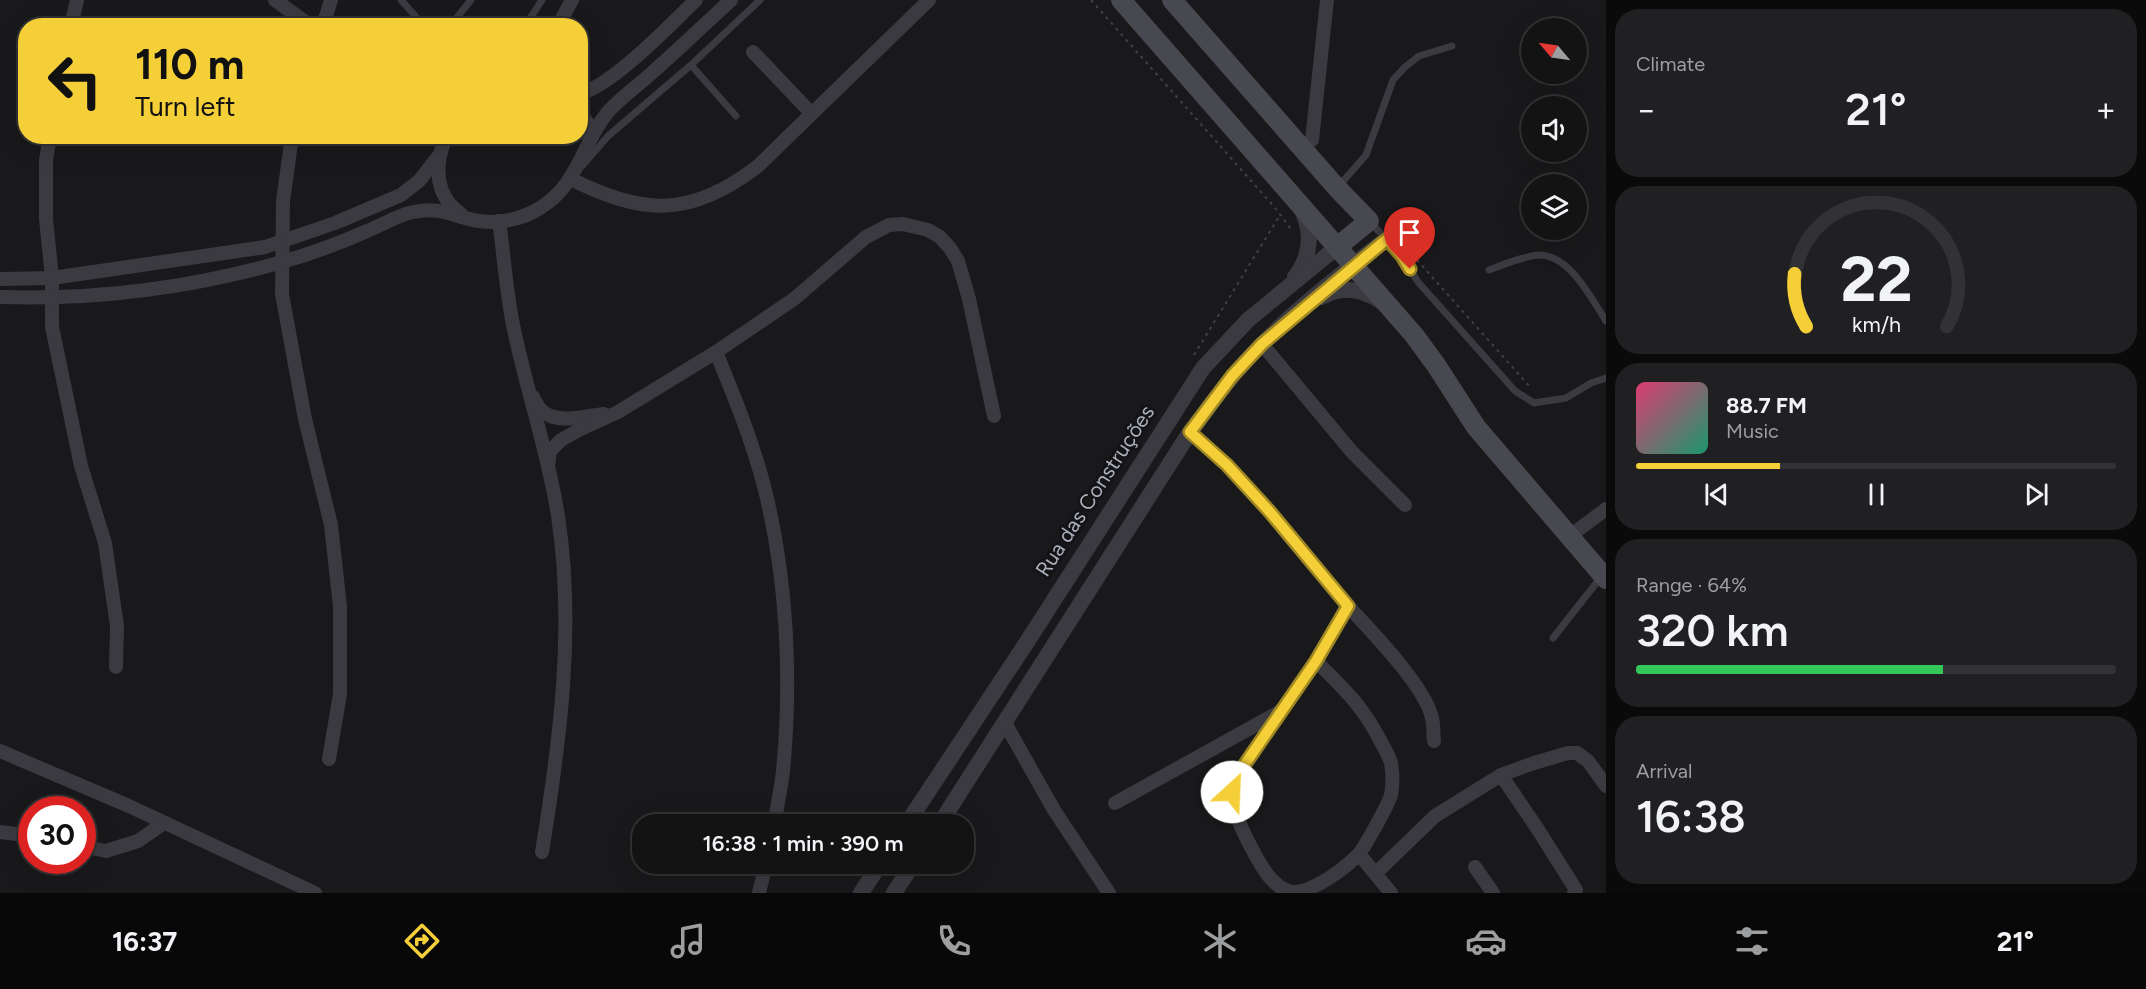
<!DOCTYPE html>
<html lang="en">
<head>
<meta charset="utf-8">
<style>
	body { margin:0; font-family:Figtree,sans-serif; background:#202022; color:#f1f3f6; height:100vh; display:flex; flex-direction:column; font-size:22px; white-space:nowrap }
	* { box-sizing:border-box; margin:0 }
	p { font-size:20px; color:#9d9ea0 }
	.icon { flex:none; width:33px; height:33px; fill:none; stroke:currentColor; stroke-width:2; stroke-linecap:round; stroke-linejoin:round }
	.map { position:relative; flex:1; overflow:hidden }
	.side { display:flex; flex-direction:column; gap:9px; padding:9px; background:#0a0a0b; width:540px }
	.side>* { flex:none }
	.guide { position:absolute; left:18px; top:18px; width:570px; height:126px; border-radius:24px; box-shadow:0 6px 24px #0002,0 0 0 2px #323234; background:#f4cf38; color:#111; overflow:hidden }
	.needle { width:39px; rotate:299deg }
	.tools { position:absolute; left:1521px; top:18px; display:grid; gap:12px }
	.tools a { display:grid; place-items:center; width:66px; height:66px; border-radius:50%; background:#131314; box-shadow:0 6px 24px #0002,0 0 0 2px #323234; font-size:30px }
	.speed { position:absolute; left:18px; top:796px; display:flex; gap:12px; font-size:30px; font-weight:700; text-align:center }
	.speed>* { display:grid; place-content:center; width:78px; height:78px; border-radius:50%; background:#131314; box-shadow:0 6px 24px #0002,0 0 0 2px #323234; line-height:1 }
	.speed .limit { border:9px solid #d22; background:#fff; color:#111 }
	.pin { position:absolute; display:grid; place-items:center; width:51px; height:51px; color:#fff; margin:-62px -26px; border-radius:50% 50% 50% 0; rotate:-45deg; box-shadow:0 0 6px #0007 }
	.pin .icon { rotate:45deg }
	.me { position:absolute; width:66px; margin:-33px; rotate:25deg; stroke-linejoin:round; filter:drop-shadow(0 0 4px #0008) }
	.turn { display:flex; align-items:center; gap:21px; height:126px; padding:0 18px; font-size:27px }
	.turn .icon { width:78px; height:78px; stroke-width:2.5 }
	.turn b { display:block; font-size:42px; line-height:51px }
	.big { font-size:45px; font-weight:600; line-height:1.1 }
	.side .card { flex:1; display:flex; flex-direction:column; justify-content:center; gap:9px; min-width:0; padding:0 21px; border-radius:24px; background:#202022 }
	.side .dial { align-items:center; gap:0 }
	.dial svg { height:156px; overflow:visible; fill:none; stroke:#323234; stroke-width:7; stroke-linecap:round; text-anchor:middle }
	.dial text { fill:#f1f3f6; stroke:none }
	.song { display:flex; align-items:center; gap:18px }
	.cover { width:72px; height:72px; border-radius:9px; background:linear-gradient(135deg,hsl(340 70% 55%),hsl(160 70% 35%)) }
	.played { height:6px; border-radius:3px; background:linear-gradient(90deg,#f4cf38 30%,#323234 30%) }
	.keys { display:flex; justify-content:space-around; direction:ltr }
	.heat { display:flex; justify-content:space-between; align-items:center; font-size:33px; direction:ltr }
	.charge { height:9px; border-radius:4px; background:linear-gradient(90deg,#34c759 64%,#323234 0) }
	.trip { position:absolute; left:632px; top:814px; width:342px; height:60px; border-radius:24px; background:#131314; box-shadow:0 6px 24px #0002,0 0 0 2px #323234; font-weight:600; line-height:60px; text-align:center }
	.dock { display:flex; height:96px; justify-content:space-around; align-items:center; background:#080808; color:#9d9ea0 }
	.dock .icon { width:42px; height:42px }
	.dock .selected { color:#f4cf38 }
	.dock b { font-size:27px; color:#f1f3f6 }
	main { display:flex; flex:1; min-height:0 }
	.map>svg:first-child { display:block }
</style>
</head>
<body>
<main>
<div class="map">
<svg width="1606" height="893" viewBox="0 0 1606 893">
	<rect width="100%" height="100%" fill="#19191b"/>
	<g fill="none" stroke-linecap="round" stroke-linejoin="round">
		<g stroke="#404147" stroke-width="2" stroke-dasharray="3 4.5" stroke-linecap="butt">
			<path d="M1091,0L1276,209L1293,232"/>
			<path d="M1417,260L1531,388"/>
			<path d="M1194,355L1280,215"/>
		</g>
		<g stroke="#3a3a40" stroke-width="7">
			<path d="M401,0L424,26"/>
			<path d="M450,26L471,0"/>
			<path d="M525,26L542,0"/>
			<path d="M691,65L736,116"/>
			<path d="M582,166L608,136L691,65L760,0"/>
			<path d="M1338,187L1366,155L1393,80L1405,67L1419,56L1452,46"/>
			<path d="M1371,223L1402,256L1418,282L1500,374L1515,391L1534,403L1566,398L1591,383L1606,378"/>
			<path d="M1489,270C1505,264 1523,256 1539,255C1570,255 1591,298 1606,321"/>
			<path d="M1553,638L1601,577"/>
		</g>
		<g stroke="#3a3a40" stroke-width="14">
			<path d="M275,0L311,26"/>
			<path d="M71,26L77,0"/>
			<path d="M323,26L331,0"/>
			<path d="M558,26L572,0"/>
			<path d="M753,52L811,113"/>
			<path d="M580,94C614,84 670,25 696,0"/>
			<path d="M580,112L591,128L589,139"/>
			<path d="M50,136L46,160V219L52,278V327L81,466L105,543L117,626L116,667"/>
			<path d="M292,136L283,201L282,294L305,419L331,525L340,607V694L329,759"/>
			<path d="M447,136C433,164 435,196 461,214"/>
			<path d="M1312,140L1327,0"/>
			<path d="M571,179C644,216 692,217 758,166L929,0"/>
			<path d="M499,221C504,255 506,291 513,325C526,389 548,451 558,516C575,628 560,741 542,852"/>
			<path d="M0,279L52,278L265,247L335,223L401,195L419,181L440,154"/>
			<path d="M0,297C94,300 191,288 282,262C311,254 340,243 367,231C382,225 398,215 413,212C442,206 453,217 479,221C499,224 523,219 540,208C579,184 581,145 607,113C621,97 639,85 654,71C680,48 705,24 731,0"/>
			<path d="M1262,344L1352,452L1405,505"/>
			<path d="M716,352C734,396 752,440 764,486C787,577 792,677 783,771C781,789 777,807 774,825"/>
			<path d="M533,397C535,401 538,407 541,410C556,425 585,416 604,414"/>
			<path d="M1190,432L1227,465L1270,512L1348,606L1316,661L1234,780C1230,805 1239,824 1250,845C1259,862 1271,888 1292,892C1312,893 1344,869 1358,855C1365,847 1388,805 1391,795C1393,784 1393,774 1391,763C1389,756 1385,749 1381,742C1362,705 1345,690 1316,661"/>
			<path d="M548,466L550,451L561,440L579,430L618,412L716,352L794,299L866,237L889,225L903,224L928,230L940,237L950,248L958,261L969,299L994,416"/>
			<path d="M1570,536L1606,509"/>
			<path d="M1348,606C1371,631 1425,686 1432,718C1434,725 1433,734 1434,741"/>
			<path d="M1005,723L1054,810L1109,893"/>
			<path d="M0,751L129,806L315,893"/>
			<path d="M1501,775L1537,828L1573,885L1576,890L1574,893"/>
			<path d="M1115,803L1281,711"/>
			<path d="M0,832L32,836"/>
			<path d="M82,846L106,851L138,841L164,823"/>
			<path d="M1359,854L1391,893"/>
			<path d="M1475,867L1493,893"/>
			<path d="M1376,873L1435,816L1501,775L1534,763L1568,753H1577L1588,761L1606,786"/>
			<path d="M759,893L766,864"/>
		</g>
		<g stroke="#3a3a40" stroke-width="16">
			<path d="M1295,277C1311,256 1313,232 1301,208"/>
			<path d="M1322,297C1342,285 1363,289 1382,302"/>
			<path d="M906,825L1027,642L1203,368L1248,320L1337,247"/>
			<path d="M939,825L1190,432C1204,414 1217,395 1232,377C1273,327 1335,278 1387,239"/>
			<path d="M861,893L880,864"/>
			<path d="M894,893L913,864"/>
		</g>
		<g stroke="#484850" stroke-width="20">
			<path d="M1121,0L1414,335L1436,365L1476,427L1606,579"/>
			<path d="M1172,0L1337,188L1369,221L1337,247"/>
		</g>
	</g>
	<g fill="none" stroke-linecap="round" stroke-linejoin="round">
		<g stroke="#9f8724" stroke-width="15">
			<path id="route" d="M1232,792L1234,780L1316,661L1348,606L1270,512L1227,465L1190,432L1232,376L1262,344L1387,239L1402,256L1410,269"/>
		</g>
		<use href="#route" stroke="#f4cf38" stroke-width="10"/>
	</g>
	<g text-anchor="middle" stroke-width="6" stroke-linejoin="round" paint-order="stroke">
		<g font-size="21" fill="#abaebb" stroke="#141416">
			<text transform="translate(1095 491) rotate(-57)" y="7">Rua das Construções</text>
		</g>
	</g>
</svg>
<div class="tools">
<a><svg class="needle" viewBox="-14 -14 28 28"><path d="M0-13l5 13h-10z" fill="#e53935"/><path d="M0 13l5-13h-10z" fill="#9d9ea0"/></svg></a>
<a><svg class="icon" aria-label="sound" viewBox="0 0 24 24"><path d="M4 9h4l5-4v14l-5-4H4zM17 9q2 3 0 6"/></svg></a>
<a><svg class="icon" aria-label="layers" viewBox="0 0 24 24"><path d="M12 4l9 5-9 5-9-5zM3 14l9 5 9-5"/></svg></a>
</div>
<div class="speed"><div class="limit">30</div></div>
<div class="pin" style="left:1410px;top:269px;background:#d93025"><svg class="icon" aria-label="arrive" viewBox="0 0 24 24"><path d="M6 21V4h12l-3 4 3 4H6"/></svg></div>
<svg class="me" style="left:1232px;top:792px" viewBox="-20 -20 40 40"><circle r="19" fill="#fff"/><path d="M0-13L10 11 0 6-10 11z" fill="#f4cf38"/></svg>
<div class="trip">16:38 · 1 min · 390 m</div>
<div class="guide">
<div class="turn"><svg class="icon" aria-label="left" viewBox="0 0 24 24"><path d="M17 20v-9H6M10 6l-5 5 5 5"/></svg><div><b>110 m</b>Turn left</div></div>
</div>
</div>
<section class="side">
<div class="card"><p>Climate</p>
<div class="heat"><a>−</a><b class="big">21°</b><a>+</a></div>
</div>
<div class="card dial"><svg viewBox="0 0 100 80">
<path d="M14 69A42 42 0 1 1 86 69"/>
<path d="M14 69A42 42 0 0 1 8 42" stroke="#f4cf38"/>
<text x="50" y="56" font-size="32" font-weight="700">22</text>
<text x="50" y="72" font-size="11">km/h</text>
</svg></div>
<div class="card">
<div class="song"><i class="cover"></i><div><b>88.7 FM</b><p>Music</p></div></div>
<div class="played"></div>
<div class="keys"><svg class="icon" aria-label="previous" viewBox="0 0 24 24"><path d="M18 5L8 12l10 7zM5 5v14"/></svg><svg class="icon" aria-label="pause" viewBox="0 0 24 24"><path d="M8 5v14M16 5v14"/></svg><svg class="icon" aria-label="next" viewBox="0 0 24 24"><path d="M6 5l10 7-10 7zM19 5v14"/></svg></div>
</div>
<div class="card"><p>Range · 64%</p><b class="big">320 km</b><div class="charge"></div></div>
<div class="card"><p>Arrival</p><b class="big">16:38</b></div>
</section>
</main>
<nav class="dock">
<b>16:37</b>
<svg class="icon selected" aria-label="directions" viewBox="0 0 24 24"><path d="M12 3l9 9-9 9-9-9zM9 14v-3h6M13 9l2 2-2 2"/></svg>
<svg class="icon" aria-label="music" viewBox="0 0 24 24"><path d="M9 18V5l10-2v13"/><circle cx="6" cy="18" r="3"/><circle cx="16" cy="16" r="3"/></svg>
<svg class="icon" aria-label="phone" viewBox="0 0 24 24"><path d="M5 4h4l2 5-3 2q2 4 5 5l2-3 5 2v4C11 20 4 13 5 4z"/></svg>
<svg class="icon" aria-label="climate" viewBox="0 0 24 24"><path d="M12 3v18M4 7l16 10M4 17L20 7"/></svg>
<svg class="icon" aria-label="car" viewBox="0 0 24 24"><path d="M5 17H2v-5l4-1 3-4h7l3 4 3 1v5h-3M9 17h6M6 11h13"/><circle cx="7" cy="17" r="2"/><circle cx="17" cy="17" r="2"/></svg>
<svg class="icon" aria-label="filters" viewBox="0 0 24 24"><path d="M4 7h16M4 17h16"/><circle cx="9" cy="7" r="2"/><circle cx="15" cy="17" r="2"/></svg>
<b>21°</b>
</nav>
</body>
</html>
